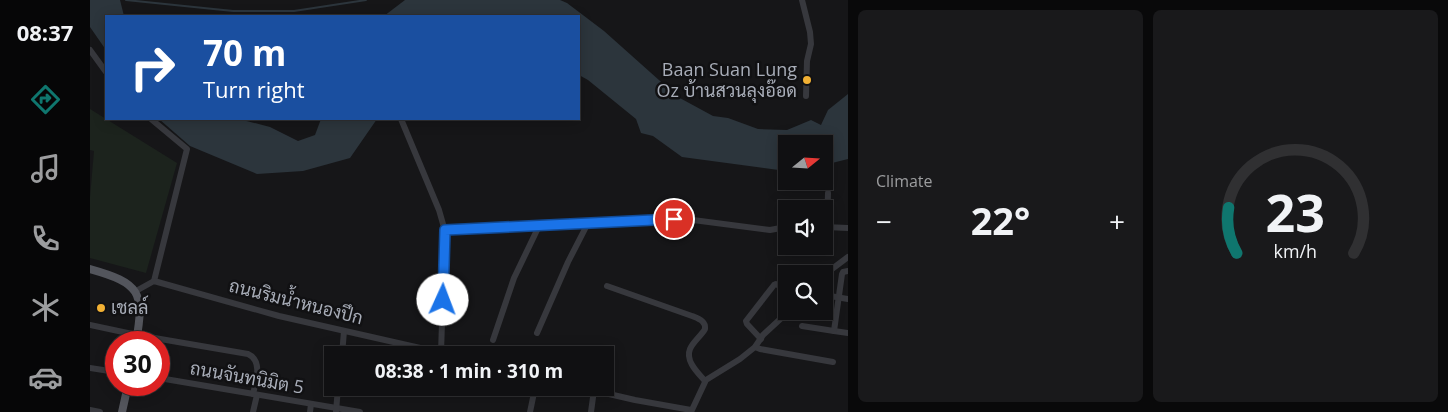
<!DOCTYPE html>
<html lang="en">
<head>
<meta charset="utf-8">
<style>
	body { margin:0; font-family:"Open Sans",Sarabun,sans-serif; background:#19191b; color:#f1f3f6; height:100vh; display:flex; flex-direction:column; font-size:19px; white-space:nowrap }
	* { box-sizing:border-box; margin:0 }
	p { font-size:16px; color:#9c9d9f }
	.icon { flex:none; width:28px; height:28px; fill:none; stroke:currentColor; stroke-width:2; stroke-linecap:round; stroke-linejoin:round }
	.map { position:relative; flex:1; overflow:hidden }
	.sheet { display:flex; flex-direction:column; gap:10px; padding:10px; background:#09090a; width:600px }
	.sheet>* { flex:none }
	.hud { position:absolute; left:15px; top:15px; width:475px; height:105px; border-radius:0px; box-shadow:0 2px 12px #0003,0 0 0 1px #303032; background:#1a4fa0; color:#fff; overflow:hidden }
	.needle { width:32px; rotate:72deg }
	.tools { position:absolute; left:688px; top:135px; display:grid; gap:10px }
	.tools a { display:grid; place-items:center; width:55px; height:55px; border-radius:0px; background:#101012; box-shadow:0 2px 12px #0003,0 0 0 1px #303032; font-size:25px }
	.speed { position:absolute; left:15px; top:331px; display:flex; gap:10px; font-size:25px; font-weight:700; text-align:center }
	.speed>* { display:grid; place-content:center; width:65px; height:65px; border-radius:50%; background:#101012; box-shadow:0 2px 12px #0003,0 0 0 1px #303032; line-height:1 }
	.speed .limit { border:8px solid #d22; background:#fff; color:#111 }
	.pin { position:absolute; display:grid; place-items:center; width:42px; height:42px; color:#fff; margin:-21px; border:2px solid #fff; border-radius:50%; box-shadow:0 1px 5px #0007 }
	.me { position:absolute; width:55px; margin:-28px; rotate:2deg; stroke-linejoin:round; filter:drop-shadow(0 0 4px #0008) }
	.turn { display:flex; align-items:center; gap:18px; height:105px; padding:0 15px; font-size:22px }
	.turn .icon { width:65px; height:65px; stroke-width:2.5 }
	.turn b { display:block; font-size:35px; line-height:42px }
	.big { font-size:38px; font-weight:700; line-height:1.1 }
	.sheet .tile { flex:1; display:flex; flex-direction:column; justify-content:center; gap:8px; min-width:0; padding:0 18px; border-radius:8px; background:#19191b }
	.sheet .dial { align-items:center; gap:0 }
	.dial svg { height:130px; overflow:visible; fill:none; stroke:#303032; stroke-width:7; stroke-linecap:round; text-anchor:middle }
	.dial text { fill:#f1f3f6; stroke:none }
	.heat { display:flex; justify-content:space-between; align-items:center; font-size:28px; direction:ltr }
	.sheet .tiles { flex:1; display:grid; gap:10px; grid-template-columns:repeat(2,1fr) }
	.trip { position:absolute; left:234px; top:346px; width:290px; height:50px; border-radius:0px; background:#101012; box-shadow:0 2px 12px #0003,0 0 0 1px #303032; font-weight:700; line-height:50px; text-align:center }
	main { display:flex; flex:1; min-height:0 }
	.tab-bar { display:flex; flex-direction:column; width:90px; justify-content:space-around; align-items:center; background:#060607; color:#9c9d9f }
	.tab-bar .icon { width:35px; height:35px }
	.tab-bar .selected { color:#0f766e }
	.tab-bar b { font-size:22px; color:#f1f3f6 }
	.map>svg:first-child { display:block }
</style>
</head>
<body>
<main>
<nav class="tab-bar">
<b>08:37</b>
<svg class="icon selected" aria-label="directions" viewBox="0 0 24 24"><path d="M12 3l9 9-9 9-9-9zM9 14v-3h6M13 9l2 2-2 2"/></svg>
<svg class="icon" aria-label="music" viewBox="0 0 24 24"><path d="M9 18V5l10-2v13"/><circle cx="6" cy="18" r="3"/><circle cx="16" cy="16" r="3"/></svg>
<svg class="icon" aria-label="phone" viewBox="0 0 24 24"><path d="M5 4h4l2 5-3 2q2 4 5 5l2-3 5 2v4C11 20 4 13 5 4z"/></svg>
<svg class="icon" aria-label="climate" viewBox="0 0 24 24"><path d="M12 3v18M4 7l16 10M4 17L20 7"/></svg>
<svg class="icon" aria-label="car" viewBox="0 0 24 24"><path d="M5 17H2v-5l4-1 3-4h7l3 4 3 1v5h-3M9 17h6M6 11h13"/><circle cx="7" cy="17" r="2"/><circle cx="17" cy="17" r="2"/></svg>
</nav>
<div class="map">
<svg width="758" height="412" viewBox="0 0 758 412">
	<rect width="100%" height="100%" fill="#161618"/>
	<path fill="#1c231d" d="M0,109L87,163L56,273L0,258V197L4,151L0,150Z"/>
	<g fill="#2c353c">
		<path d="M0,0H30L34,16H16V50L0,27Z"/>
		<path d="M315,0H470L477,3L514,31L588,97L623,116L638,118L668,129L697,130L721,120L731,125L738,110L758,94V159L734,165V144H696V171L592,157L563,136L551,133L546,119L498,80L489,75V16H294Z"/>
		<path d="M69,119H149L180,127L208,141L225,135L231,119H287L260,158L213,171L167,174L100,146Z"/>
	</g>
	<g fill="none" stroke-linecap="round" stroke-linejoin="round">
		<path stroke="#2c353c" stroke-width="2" d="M36,0L143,11H204L276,0"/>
		<g stroke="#37383d" stroke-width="6">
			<path d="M712,0L720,32L721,44L717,61L716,96"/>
			<path d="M0,50L16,72"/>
			<path d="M61,119L97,149L64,281"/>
			<path d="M311,119L349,210L355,231L351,353"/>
			<path d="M735,227L758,228"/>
			<path d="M737,227L738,193"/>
			<path d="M355,231L584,219L603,220L680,230L696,227"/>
			<path d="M758,271L753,272L752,274L744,331L758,333"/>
			<path d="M734,275L758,257"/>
			<path d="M517,286L602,316C609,319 616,321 615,329C611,336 603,342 600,349C595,361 608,373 615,381"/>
			<path d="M46,291L64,281L189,316L361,355"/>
			<path d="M734,295L758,299"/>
			<path d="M0,325L47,335L158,354C173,361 166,381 163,394"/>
			<path d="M712,326L744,331"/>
			<path d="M447,333L478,262L498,223"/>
			<path d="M671,339L657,324L656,321L684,285L686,284L696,290"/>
			<path d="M403,340L424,278L449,226"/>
			<path d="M665,347L670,349L743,362"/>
			<path d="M252,355L254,331"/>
			<path d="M0,368L26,372"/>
			<path d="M69,378L270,412"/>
			<path d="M493,388L545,400L601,410"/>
			<path d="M0,410L10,412"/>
			<path d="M246,411L248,388"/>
			<path d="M163,412L167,395"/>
			<path d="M220,412L221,404"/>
			<path d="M440,412L445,388"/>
			<path d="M501,412L504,390"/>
			<path d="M601,412L616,380L650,359L665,347L673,335L699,311"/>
		</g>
		<g stroke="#53555c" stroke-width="8">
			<path d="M0,269C50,283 55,292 46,342"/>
			<path d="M32,412L38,385"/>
		</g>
	</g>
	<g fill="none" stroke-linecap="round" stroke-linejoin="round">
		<g stroke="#114b97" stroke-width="12">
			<path id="route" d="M353,300L355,230L584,219"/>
		</g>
		<use href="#route" stroke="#1a73e8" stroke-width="9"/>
	</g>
	<g fill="#f2b134" stroke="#111113" stroke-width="2">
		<circle cx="717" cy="80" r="5"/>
		<circle cx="11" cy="308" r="5"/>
	</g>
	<g text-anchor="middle" stroke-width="5" stroke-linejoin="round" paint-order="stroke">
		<g font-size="18" fill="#a8adb8" stroke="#111113" text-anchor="end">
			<text x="707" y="76">Baan Suan Lung<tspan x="707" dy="21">Oz บ้านสวนลุงอ๊อด</tspan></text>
			<text x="21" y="314" text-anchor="start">เชลล์</text>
		</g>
		<g font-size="18" fill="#a8adb8" stroke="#111113">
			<text transform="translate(206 302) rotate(14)" y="6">ถนนริมน้ำหนองปึก</text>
			<text transform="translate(157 378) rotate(10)" y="6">ถนนจันทนิมิต 5</text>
		</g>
	</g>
</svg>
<div class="tools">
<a><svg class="needle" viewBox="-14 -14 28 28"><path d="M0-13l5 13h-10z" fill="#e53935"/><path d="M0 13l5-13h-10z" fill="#9c9d9f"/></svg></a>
<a><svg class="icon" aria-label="sound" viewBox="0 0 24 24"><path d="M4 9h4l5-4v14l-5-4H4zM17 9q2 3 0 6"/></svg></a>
<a><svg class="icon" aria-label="search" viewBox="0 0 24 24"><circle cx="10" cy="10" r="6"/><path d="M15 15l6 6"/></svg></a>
</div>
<div class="speed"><div class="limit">30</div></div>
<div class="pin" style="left:584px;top:219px;background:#d93025"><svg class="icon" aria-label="arrive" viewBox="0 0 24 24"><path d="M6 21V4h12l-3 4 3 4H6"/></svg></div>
<svg class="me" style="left:353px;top:300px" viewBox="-20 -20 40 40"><circle r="19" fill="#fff"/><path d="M0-13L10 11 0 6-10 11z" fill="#1a73e8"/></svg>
<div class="trip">08:38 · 1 min · 310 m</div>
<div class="hud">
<div class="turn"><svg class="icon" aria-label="right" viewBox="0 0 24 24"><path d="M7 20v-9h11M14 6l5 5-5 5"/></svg><div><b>70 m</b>Turn right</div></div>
</div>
</div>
<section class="sheet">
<div class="tiles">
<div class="tile"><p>Climate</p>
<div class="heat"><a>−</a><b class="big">22°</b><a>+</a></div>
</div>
<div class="tile dial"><svg viewBox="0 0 100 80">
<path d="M14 69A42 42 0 1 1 86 69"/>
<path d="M14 69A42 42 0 0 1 9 41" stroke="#0f766e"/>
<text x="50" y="56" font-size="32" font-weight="700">23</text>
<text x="50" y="72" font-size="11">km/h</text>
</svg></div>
</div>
</section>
</main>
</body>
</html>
